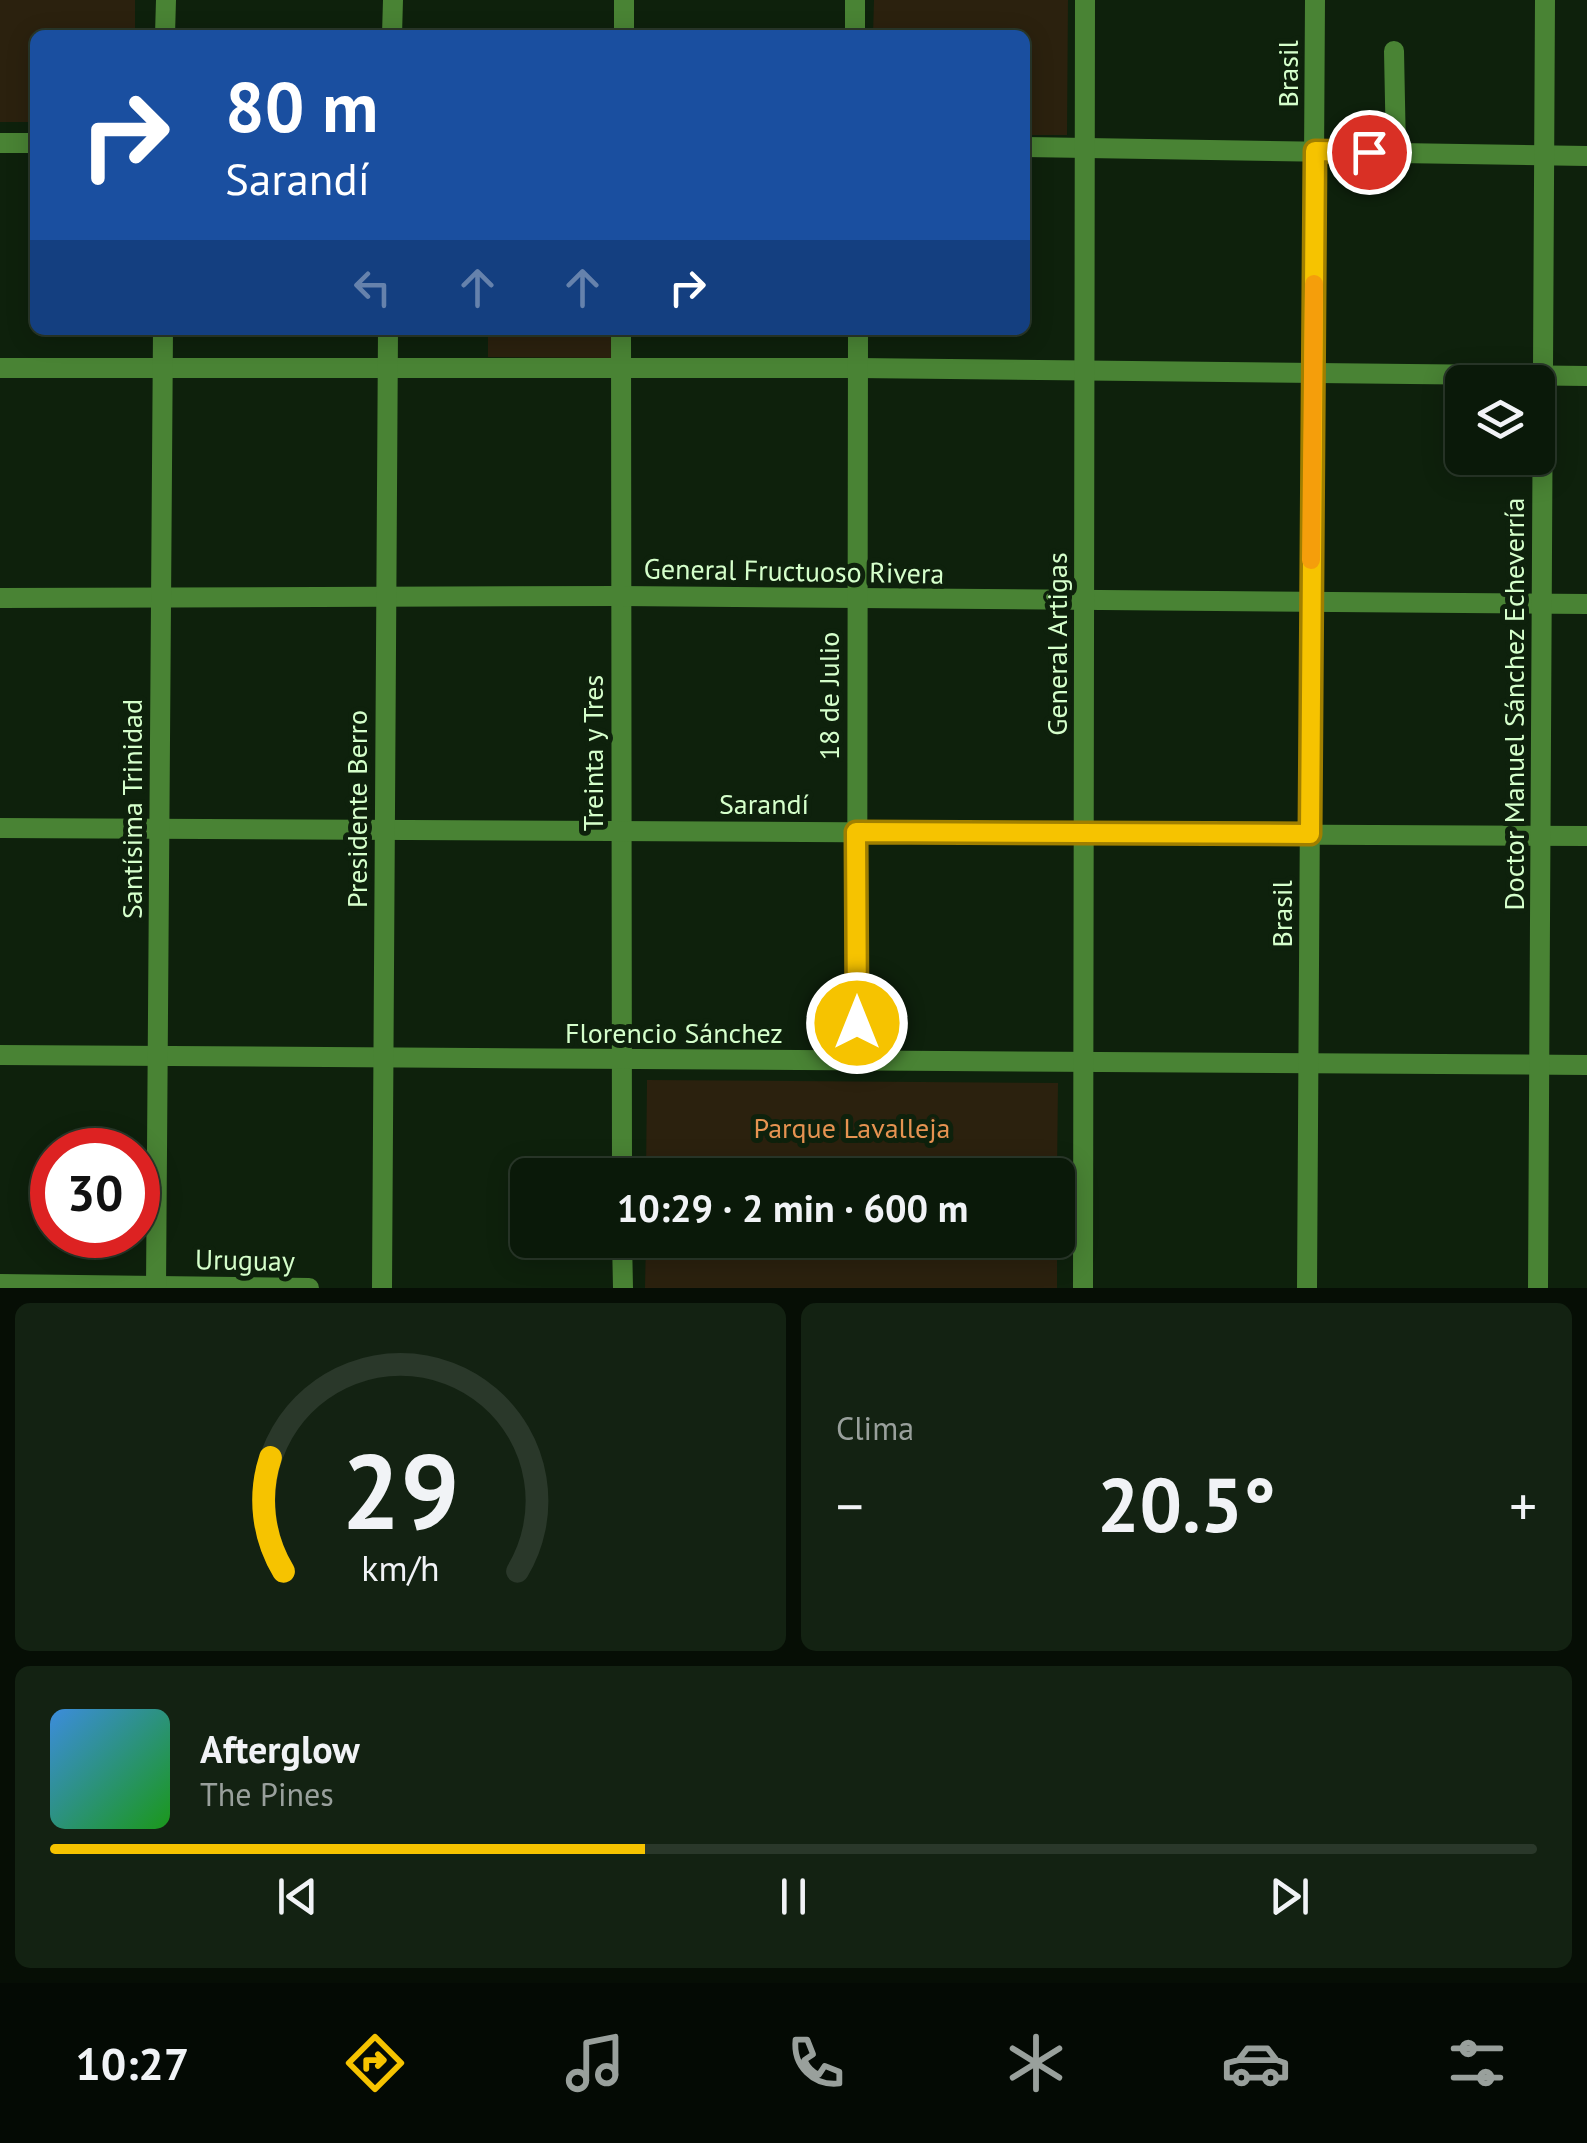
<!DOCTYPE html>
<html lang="es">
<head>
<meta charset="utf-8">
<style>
	body { margin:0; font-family:"PT Sans",sans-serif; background:#132212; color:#f1f3f6; height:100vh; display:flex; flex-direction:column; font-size:38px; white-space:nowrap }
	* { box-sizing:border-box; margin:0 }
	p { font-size:32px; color:#99a09c }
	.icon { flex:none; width:55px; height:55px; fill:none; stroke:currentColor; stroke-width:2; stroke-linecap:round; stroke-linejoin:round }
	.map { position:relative; height:1288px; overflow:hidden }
	.sheet { display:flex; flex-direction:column; gap:15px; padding:15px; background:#060e05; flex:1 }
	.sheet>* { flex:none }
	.hud { position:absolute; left:30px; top:30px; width:1000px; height:305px; border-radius:15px; box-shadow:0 5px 25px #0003,0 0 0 2px #2a382a; background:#1a4fa0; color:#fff; overflow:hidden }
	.controls { position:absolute; left:1445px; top:365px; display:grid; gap:20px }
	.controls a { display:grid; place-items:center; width:110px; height:110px; border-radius:15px; background:#0a1909; box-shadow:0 5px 25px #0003,0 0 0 2px #2a382a; font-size:50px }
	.speed { position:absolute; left:30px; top:1128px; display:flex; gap:20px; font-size:50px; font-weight:700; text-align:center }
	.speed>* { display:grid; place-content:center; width:130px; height:130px; border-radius:50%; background:#0a1909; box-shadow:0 5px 25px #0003,0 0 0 2px #2a382a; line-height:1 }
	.speed .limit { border:15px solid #d22; background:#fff; color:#111 }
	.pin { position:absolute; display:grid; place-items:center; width:85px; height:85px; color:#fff; margin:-42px; border:5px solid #fff; border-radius:50%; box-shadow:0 2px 10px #0007 }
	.me { position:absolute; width:110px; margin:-55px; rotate:0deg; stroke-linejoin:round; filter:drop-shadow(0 0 8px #0008) }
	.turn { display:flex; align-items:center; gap:35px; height:210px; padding:0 30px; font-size:45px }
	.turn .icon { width:130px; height:130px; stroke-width:2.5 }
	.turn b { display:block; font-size:70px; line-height:85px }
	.lanes { display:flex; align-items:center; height:95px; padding:0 30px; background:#0003; justify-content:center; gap:50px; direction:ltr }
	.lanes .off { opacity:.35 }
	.big { font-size:75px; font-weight:600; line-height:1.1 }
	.sheet .tile { flex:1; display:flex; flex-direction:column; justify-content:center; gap:15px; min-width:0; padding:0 35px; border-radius:15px; background:#132212 }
	.sheet .dial { align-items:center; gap:0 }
	.dial svg { height:260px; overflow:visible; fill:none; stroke:#2a382a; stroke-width:7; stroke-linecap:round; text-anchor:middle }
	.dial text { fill:#f1f3f6; stroke:none }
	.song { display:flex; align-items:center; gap:30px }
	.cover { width:120px; height:120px; border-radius:15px; background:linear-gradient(135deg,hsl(210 70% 55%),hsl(120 70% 35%)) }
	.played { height:10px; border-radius:5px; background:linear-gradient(90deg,#f6c300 40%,#2a382a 40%) }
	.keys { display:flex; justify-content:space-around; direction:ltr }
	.heat { display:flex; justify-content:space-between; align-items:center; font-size:55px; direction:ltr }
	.sheet .tiles { flex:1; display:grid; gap:15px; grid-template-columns:1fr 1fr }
	.tile:last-child { grid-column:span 2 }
	.trip { position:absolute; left:510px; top:1158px; width:565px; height:100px; border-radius:15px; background:#0a1909; box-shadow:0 5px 25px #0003,0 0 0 2px #2a382a; font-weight:600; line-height:100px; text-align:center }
	.tab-bar { display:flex; height:160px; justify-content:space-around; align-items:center; background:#040a04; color:#99a09c }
	.tab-bar .icon { width:70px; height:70px }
	.tab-bar .current { color:#f6c300 }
	.tab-bar b { font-size:45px; color:#f1f3f6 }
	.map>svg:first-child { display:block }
</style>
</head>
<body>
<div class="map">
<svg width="1587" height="1288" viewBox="0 0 1587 1288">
	<rect width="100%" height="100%" fill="#0e210c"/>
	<g fill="#2b210e">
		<path d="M0,0H135V35H35V122H0Z"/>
		<path d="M874,0H1068L1067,135H1025V35H873Z"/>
		<path d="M488,330H614L613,358L488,357Z"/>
		<path d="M647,1080L1058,1083L1057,1175H646Z"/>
		<path d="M646,1240H1057V1288H645Z"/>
	</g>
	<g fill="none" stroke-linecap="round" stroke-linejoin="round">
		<g stroke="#498334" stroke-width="20">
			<path d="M855,0V35"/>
			<path d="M165,35L166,0"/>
			<path d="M392,35L393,0"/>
			<path d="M624,35V0"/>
			<path d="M1394,51L1396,152"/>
			<path d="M0,143H35"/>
			<path d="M1025,147L1587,156"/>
			<path d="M621,330L622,1175"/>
			<path d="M0,368H858L1587,376"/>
			<path d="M0,598L620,596L1587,604"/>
			<path d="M0,828L1587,836"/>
			<path d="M0,1055L1587,1065"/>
			<path d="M857,1061L858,330"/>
			<path d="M622,1240L623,1288"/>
			<path d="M0,1284L309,1288"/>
			<path d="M156,1288L163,330"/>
			<path d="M382,1288L388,330"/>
			<path d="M1083,1288L1085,0"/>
			<path d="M1307,1288L1315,0"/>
			<path d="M1538,1288L1545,0"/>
		</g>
	</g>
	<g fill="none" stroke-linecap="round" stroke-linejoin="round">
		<g stroke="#a07f00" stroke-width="25">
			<path id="route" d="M857,1023L856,832L1310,834L1315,151L1369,152"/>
		</g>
		<use href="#route" stroke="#f6c300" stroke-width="18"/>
		<path stroke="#f59e0b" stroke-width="18" d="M1311,560L1314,284"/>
	</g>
	<g text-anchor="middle" stroke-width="10" stroke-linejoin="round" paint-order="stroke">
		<g font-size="28" fill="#d5ffcb" stroke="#0e210c">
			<text transform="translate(1288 74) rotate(-90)" y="10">Brasil</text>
			<text transform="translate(794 571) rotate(1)" y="10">General Fructuoso Rivera</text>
			<text transform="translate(1057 644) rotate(-90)" y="10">General Artigas</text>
			<text transform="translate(829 696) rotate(-90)" y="10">18 de Julio</text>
			<text transform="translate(1514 704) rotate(-90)" y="10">Doctor Manuel Sánchez Echeverría</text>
			<text transform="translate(593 753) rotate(-90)" y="10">Treinta y Tres</text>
			<text x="764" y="814">Sarandí</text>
			<text transform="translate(132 809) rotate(-90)" y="10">Santísima Trinidad</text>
			<text transform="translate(357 809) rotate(-90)" y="10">Presidente Berro</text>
			<text transform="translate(1282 914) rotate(-90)" y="10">Brasil</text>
			<text x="674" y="1043">Florencio Sánchez</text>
			<text transform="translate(245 1260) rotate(1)" y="10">Uruguay</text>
		</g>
		<g font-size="28" fill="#e69351" stroke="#0e210c">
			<text x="852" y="1138">Parque Lavalleja</text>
		</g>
	</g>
</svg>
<div class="controls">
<a><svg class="icon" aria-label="layers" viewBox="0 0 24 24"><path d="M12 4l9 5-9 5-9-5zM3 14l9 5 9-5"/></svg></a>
</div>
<div class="speed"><div class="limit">30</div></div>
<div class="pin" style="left:1369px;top:152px;background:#d93025"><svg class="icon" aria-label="arrive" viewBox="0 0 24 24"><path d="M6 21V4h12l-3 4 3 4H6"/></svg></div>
<svg class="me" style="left:857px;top:1023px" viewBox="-20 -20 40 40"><circle r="17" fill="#f6c300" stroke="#fff" stroke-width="3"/><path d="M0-11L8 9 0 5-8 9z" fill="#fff"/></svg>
<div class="trip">10:29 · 2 min · 600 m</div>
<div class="hud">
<div class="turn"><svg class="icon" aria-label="right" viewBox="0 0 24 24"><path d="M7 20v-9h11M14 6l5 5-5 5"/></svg><div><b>80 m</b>Sarandí</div></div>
<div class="lanes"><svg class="icon off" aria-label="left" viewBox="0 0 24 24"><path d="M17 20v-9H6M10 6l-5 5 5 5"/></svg><svg class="icon off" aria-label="ahead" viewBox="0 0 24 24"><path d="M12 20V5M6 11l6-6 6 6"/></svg><svg class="icon off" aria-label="ahead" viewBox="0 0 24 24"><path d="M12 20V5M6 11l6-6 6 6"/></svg><svg class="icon" aria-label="right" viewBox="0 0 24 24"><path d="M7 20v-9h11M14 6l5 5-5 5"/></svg></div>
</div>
</div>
<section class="sheet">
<div class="tiles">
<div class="tile dial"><svg viewBox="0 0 100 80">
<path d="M14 69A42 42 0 1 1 86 69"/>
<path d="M14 69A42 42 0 0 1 10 34" stroke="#f6c300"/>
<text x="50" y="56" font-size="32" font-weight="700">29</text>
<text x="50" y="72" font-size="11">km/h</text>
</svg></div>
<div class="tile"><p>Clima</p>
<div class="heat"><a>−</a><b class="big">20.5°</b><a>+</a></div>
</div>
<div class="tile">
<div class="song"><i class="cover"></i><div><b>Afterglow</b><p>The Pines</p></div></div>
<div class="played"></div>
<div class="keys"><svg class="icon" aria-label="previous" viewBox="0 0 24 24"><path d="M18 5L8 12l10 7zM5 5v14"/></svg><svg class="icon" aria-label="pause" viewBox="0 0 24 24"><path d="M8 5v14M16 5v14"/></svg><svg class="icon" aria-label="next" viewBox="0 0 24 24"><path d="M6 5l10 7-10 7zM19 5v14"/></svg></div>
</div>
</div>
</section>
<nav class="tab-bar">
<b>10:27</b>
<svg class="icon current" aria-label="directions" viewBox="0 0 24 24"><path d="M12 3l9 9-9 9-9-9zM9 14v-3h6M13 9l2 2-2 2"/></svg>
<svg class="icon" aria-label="music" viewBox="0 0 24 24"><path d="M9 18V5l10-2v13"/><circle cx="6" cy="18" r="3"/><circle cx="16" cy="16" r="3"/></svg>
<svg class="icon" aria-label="phone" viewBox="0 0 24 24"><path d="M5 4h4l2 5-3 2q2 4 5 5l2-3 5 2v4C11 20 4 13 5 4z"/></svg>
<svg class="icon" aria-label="climate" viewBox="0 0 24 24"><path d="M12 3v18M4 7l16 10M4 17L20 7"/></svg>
<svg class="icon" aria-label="car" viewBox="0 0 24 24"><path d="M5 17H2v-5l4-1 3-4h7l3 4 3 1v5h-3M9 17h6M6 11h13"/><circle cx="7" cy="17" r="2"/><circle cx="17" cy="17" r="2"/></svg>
<svg class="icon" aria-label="filters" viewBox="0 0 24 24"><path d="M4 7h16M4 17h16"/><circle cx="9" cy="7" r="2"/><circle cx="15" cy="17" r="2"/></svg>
</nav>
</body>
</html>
